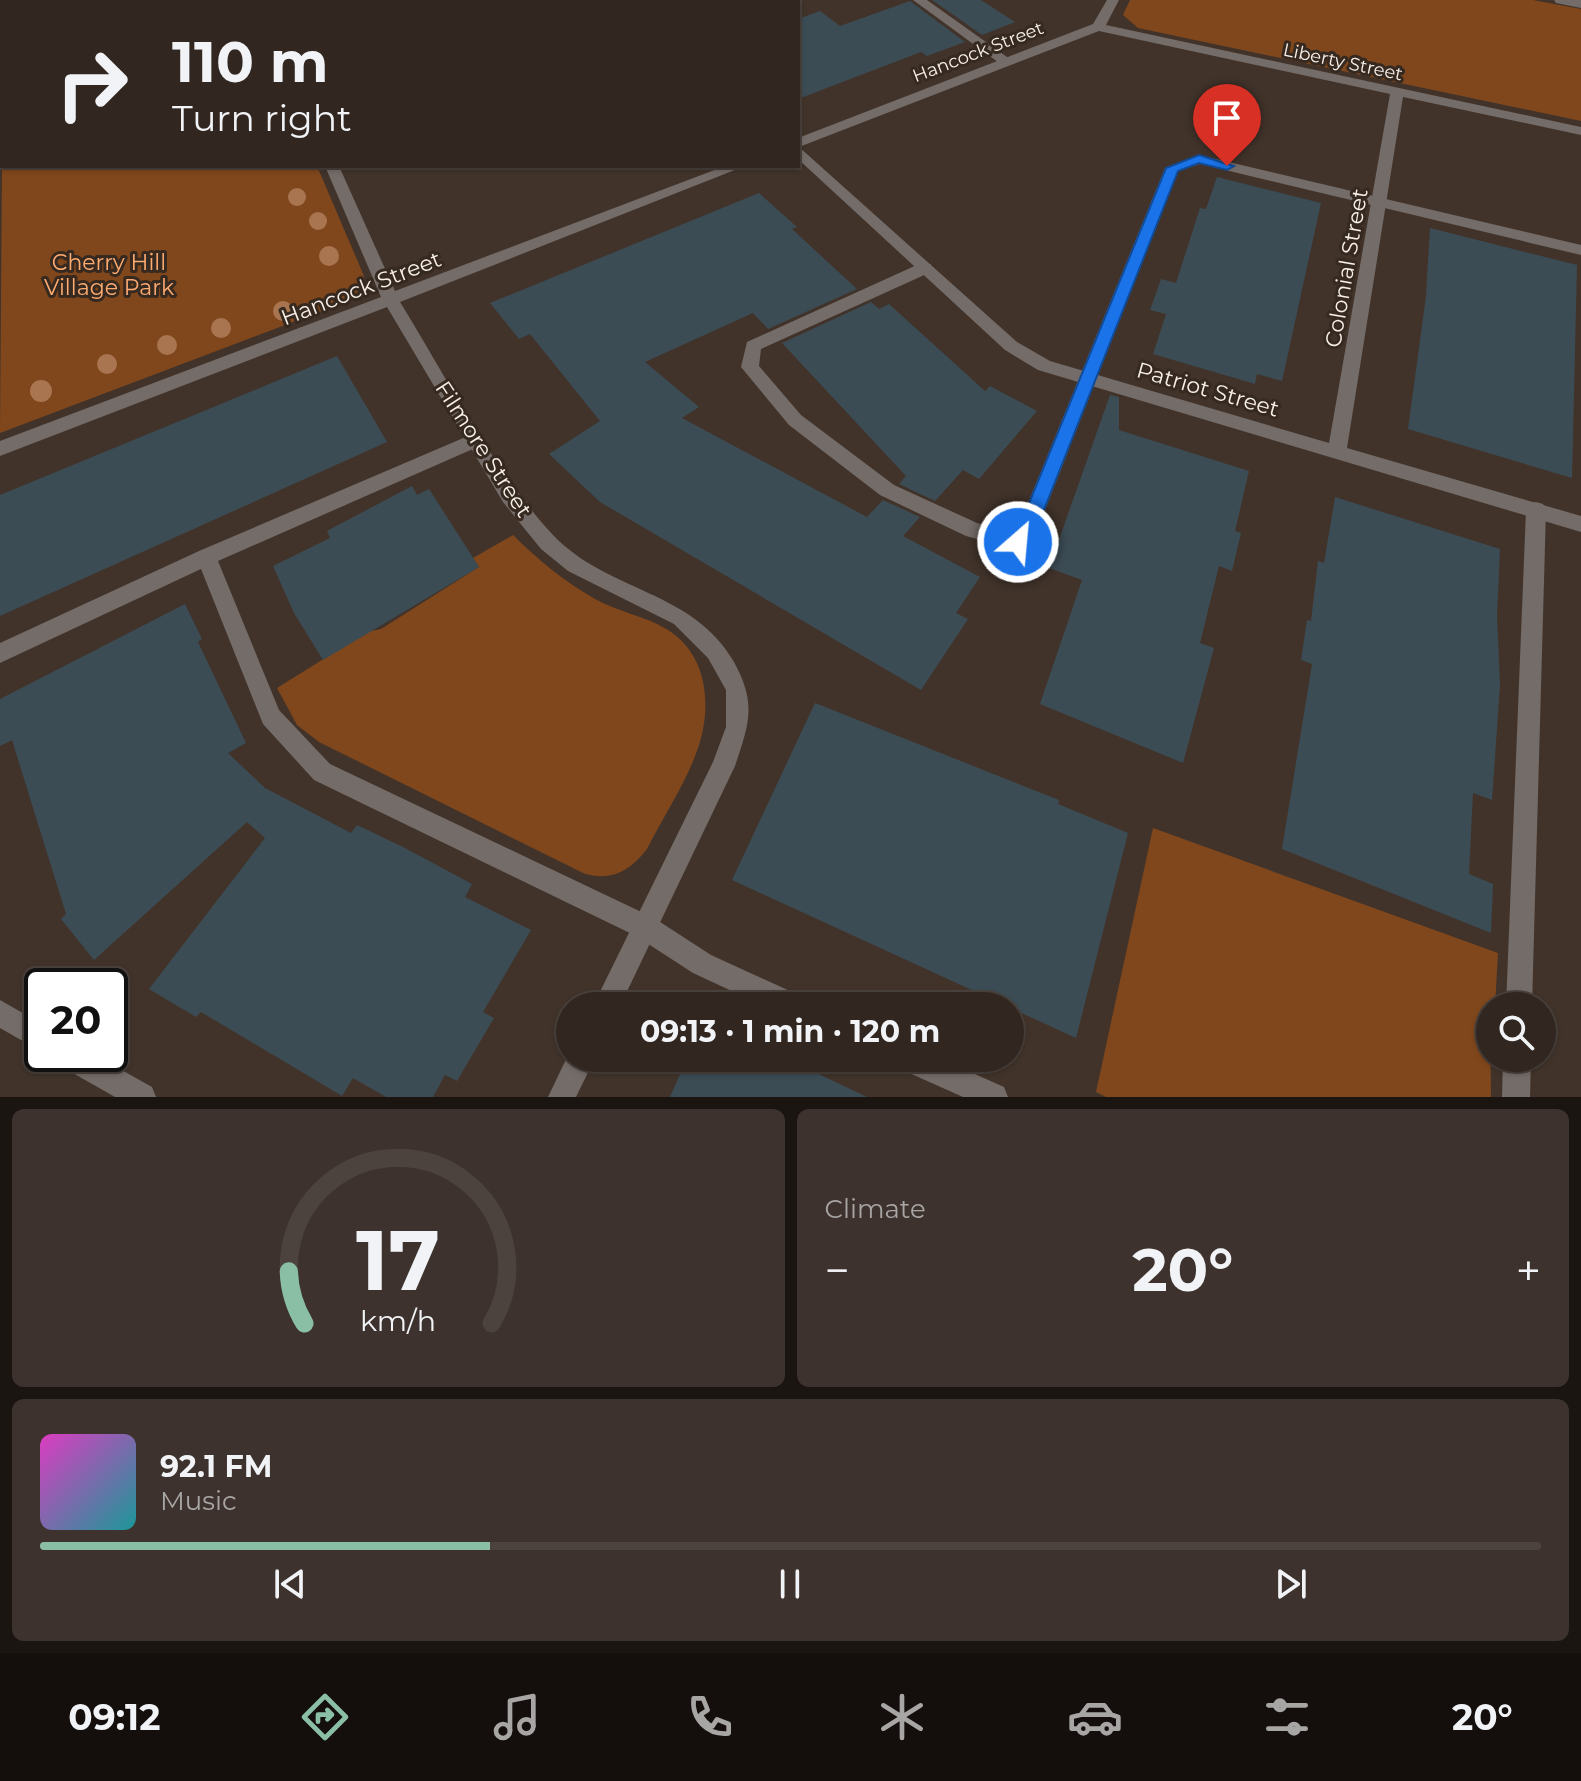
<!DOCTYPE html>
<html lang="en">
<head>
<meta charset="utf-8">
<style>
	body { margin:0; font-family:Montserrat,sans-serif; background:#3d322d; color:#f1f3f6; height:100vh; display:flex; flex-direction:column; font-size:30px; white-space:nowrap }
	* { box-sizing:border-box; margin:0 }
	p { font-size:26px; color:#a8a5a5 }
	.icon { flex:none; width:44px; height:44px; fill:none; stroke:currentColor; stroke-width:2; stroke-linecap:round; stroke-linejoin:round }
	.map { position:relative; height:1097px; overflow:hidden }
	.side { display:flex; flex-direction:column; gap:12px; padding:12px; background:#1b1512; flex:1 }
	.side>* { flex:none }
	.top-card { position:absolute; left:0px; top:0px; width:800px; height:168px; box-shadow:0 2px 6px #0004,0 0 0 2px #4c433e; background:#312620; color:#f1f3f6; overflow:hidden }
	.tools { position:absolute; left:1476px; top:992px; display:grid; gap:16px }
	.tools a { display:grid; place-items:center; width:80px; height:80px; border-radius:50%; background:#312620; box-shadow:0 2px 6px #0004,0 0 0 2px #4c433e; font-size:40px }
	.speed { position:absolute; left:24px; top:968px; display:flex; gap:16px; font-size:40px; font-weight:700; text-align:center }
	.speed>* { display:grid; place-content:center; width:104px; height:104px; border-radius:50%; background:#312620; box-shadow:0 2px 6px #0004,0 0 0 2px #4c433e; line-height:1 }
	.speed .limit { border:4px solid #111; border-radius:12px; background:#fff; color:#111 }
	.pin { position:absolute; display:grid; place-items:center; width:68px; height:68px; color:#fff; margin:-82px -34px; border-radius:50% 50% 50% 0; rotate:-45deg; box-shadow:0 0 8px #0007 }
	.pin .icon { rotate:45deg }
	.me { position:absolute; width:88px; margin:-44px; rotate:27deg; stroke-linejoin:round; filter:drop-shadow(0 0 6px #0008) }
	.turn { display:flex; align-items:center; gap:28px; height:168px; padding:0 40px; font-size:36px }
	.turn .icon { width:104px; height:104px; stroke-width:2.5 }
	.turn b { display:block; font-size:56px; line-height:68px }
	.big { font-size:60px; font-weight:700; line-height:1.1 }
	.side .card { flex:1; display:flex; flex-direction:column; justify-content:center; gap:12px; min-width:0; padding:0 28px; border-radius:12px; background:#3d322d }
	.side .dial { align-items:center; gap:0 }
	.dial svg { height:208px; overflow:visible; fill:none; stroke:#4c433e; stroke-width:7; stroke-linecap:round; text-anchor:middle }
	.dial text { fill:#f1f3f6; stroke:none }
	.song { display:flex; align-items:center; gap:24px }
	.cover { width:96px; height:96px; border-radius:12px; background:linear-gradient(135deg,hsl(310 70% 55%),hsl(180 70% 35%)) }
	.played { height:8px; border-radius:4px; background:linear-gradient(90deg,#8abfa5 30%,#4c433e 30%) }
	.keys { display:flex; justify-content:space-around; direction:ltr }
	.heat { display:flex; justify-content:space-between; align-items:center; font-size:44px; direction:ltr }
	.side .tiles { flex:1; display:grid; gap:12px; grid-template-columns:1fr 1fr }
	.card:last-child { grid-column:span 2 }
	.trip { position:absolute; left:556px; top:992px; width:468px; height:80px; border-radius:40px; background:#312620; box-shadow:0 2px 6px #0004,0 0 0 2px #4c433e; font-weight:700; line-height:80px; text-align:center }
	.tabs { display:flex; height:128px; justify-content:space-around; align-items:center; background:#140f0d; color:#a8a5a5 }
	.tabs .icon { width:56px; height:56px }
	.tabs .selected { color:#8abfa5 }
	.tabs b { font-size:36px; color:#f1f3f6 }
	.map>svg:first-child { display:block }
</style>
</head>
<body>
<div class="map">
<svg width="1581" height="1097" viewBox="0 0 1581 1097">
	<rect width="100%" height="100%" fill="#41332a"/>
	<g fill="#80471c">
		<path d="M1130,0H1533L1581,9V121L1138,28L1123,15Z"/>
		<path d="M2,164L317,166L364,276L362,288L346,302L0,433Z"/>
		<path d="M513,535C538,560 564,581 595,599C618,612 646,616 668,630C707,654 712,705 699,745C688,780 664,815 647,849C630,871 611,882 583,873L319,742L297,725L277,688L367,632L381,629L479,567L473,558Z"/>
		<path d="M1153,828L1498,953L1495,1006H1490L1491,1097H1106L1096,1092Z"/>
	</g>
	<g fill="#3c4c55">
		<path d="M932,0H981L1015,22L982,35Z"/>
		<path d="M910,1L965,42L927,56L921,52L798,99V19L820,11L840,26Z"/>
		<path d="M1217,177L1321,203L1282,381L1257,374L1255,384L1153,354L1166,314L1150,310L1161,279L1176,283L1200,208L1206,209Z"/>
		<path d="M759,193L797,227L792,229L857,289L768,329L753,313L645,362L699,407L682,418L867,517L883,500L920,517L903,536L980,577L956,613L968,619L921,690L600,502L549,454L600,421L530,334L519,339L490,303Z"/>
		<path d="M1430,228L1577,265L1572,478L1408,429L1426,296Z"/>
		<path d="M871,302L879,309L889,304L985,391L990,386L1037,411L979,479L963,470L935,501L899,484L906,476L782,343Z"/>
		<path d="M337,356L387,442L0,616V495Z"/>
		<path d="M1110,395L1119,397V430L1249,471L1235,531L1241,533L1232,571L1219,566L1200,643L1214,648L1183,763L1040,704L1082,580L1049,568Z"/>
		<path d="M412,486L417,495L429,489L479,567L323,660L294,613L273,566L330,538L327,531Z"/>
		<path d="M1335,497L1500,549L1497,616L1500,685L1492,800L1473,793L1469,874L1493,884L1491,933L1282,849L1312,664L1301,660L1307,620L1311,621L1318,561L1324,563Z"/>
		<path d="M185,604L202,639L198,642L246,743L228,753L265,788L351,833L357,825L405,848L472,884L465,897L531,930L483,1012L494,1018L457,1081L445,1075L433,1097H386L353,1078L342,1096L201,1012L196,1017L149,989L265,838L247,822L94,960L61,919L66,914L12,740L0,746V699Z"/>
		<path d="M815,703L1059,800L1058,804L1128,833L1076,1038L732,880Z"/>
		<path d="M687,1058H785L867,1097H670Z"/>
	</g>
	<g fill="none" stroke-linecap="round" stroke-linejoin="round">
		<g fill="#746c68" fill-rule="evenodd">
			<path d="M199,0H217L198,2Z"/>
			<path d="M913,0H927L1014,62L1002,65Z"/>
			<path d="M0,8L2,9V18L0,17Z"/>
			<path d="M1199,155L1581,245V255L1200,164L1178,171L1043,515L1025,548L1018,550L966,536L880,495L789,425L741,367L747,342L919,264H931V272L761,349L759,366L801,415L894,485L977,523L1013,532L1024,513L1165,168Z"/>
			<path d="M475,433L482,435L484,440L482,445L218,561L279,710L330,764L654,918L711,955L803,997L807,1006H764L693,973L636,936L314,780L263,724L201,569L0,663V643L199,551Z"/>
			<path d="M1536,502L1543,504L1546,510L1532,1006H1506L1526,510L1529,504Z"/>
			<path d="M894,1058H939L1004,1087L1008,1097H963L898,1068Z"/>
			<path d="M1503,1058H1531L1530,1097H1502Z"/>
		</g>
		<g fill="#746c68" fill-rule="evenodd">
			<path d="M255,0H267L268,2H256Z"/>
			<path d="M510,0H528L509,2Z"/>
			<path d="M1107,0H1119L1106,25L1581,127V135L1403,97L1347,448L1581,516V532L1038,370L1005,350L798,159V138L1093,24ZM1099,31L1390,94L1329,443L1050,361L1017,342L799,147Z"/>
			<path d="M1554,0H1581V8L1556,3Z"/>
			<path d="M325,166H339L395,291L725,166H745L400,302C446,376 494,472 553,535C607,592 693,590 734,662C757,704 749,724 735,766L620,1006H593L713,762L726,727V690L708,658L674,624L568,571L541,549L503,502L387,307L0,456V441L381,297Z"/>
			<path d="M0,1000L42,1024V1052L0,1028Z"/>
			<path d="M570,1051V1058H595L576,1097H548Z"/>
			<path d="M53,1054H93L152,1087L156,1097H115L57,1064Z"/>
		</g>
	</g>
	<g fill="#a97551">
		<circle cx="297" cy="197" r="9"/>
		<circle cx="318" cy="221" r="9"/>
		<circle cx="329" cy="256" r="10"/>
		<circle cx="283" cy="311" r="10"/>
		<circle cx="221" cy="328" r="10"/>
		<circle cx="167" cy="345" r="10"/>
		<circle cx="107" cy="364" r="10"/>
		<circle cx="41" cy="391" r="11"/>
	</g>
	<path fill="#1a73e8" stroke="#114b97" stroke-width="2" d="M1199,155L1234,166L1227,170L1199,163L1178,171L1042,515L1024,547H1012L1009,542L1025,513L1166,168Z"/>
	<g text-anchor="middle" stroke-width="6" stroke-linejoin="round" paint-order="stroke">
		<g font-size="18" fill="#f8efe9" stroke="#362920">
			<text transform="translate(978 52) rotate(-21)" y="6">Hancock Street</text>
			<text transform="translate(1343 62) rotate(12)" y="6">Liberty Street</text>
		</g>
		<g font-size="22" fill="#feab71" stroke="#362920">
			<text x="109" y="270">Cherry Hill<tspan x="109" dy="25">Village Park</tspan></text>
		</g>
		<g font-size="22" fill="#f8efe9" stroke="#362920">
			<text transform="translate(1346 268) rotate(-80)" y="8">Colonial Street</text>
			<text transform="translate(361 288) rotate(-21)" y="8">Hancock Street</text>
			<text transform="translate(1208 389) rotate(16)" y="8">Patriot Street</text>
			<text transform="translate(484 449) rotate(57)" y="8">Filmore Street</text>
		</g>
	</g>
</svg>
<div class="tools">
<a><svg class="icon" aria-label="search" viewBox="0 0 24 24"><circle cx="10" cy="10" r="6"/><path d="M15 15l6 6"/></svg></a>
</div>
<div class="speed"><div class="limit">20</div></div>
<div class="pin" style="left:1227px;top:166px;background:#d93025"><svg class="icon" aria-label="arrive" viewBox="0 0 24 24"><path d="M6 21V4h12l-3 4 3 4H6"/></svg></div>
<svg class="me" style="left:1018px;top:542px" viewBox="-20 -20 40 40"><circle r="17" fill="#1a73e8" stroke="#fff" stroke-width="3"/><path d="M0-11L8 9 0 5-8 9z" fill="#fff"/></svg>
<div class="trip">09:13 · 1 min · 120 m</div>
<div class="top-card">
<div class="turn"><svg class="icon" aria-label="right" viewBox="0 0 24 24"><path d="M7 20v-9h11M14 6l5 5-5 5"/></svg><div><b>110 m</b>Turn right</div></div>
</div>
</div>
<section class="side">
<div class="tiles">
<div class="card dial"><svg viewBox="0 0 100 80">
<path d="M14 69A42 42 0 1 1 86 69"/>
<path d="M14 69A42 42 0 0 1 8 49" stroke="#8abfa5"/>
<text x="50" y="56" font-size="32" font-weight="700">17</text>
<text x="50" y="72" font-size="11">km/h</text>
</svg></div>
<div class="card"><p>Climate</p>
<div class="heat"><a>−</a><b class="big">20°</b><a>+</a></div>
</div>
<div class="card">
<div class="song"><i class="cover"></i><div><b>92.1 FM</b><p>Music</p></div></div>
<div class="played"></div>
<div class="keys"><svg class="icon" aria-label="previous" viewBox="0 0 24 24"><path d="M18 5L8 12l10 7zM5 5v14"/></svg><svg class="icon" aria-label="pause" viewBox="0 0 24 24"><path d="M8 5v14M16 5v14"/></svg><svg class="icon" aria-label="next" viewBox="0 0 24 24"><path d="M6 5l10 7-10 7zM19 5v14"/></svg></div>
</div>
</div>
</section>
<nav class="tabs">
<b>09:12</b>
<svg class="icon selected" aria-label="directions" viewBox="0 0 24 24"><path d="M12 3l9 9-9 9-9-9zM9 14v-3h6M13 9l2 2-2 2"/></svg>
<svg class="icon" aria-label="music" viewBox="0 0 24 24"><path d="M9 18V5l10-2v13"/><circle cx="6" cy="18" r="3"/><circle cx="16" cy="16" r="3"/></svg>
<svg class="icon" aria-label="phone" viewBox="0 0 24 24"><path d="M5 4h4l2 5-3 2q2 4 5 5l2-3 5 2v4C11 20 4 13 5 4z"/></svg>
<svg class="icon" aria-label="climate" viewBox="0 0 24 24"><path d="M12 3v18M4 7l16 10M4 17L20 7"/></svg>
<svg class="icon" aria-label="car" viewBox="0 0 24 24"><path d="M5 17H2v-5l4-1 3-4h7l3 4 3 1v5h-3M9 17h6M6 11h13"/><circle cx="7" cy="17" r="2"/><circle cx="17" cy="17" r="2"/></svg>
<svg class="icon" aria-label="filters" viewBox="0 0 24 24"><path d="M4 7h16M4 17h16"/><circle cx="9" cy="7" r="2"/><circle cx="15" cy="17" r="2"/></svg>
<b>20°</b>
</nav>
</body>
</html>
